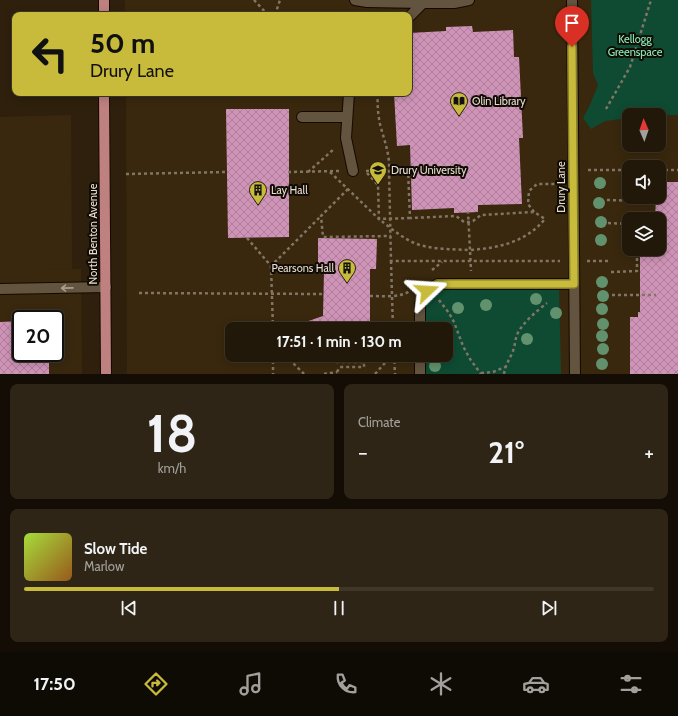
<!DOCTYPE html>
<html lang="en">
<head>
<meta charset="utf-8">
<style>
	body { margin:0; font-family:Cabin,sans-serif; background:#2e2517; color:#f1f3f6; height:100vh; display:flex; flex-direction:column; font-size:15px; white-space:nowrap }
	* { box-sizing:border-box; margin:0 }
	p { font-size:13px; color:#a2a09c }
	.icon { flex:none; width:22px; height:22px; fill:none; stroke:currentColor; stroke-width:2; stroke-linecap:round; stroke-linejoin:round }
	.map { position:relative; height:374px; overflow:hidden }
	.panel { display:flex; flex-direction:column; gap:10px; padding:10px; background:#130d05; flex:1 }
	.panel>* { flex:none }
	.top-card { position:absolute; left:12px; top:12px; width:400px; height:84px; border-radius:8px; box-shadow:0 2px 10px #0003,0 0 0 1px #3f372a; background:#c8bb3b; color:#111; overflow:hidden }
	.needle { width:26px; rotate:358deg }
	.fabs { position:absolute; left:622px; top:108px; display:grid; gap:8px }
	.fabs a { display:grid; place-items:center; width:44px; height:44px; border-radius:8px; background:#221809; box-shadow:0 2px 10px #0003,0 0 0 1px #3f372a; font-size:20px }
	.speed { position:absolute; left:12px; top:310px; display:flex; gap:8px; font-size:20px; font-weight:700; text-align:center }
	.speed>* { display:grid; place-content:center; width:52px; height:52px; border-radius:50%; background:#221809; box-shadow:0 2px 10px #0003,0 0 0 1px #3f372a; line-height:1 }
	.speed .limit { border:2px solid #111; border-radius:6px; background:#fff; color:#111 }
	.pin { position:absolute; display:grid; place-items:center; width:34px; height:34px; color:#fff; margin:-41px -17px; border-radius:50% 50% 50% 0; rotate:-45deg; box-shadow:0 0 4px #0007 }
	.pin .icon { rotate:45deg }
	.me { position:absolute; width:44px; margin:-22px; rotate:70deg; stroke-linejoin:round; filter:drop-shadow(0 0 3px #0008) }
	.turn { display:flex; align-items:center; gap:14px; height:84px; padding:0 12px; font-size:18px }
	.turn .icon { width:52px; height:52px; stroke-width:2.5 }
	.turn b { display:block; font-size:28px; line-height:34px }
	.big { font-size:30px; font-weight:700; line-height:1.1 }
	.panel .card { flex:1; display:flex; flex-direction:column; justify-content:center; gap:6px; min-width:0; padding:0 14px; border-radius:8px; background:#2e2517 }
	.panel .dial { align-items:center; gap:0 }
	.dial b { font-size:52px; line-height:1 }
	.song { display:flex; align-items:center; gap:12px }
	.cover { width:48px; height:48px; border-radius:6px; background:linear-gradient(135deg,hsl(80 70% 55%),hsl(30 70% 35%)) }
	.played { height:4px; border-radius:2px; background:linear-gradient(90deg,#c8bb3b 50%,#3f372a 50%) }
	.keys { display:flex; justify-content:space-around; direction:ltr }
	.heat { display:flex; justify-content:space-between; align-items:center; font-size:22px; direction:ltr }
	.panel .tiles { flex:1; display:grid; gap:10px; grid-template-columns:1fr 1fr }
	.card:last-child { grid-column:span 2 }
	.trip { position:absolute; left:225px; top:322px; width:228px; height:40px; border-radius:8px; background:#221809; box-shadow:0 2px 10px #0003,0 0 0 1px #3f372a; font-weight:700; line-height:40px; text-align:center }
	.tab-bar { display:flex; height:64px; justify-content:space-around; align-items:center; background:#0e0a04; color:#a2a09c }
	.tab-bar .icon { width:28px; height:28px }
	.tab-bar .on { color:#c8bb3b }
	.tab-bar b { font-size:18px; color:#f1f3f6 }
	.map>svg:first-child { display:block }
</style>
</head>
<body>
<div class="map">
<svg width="678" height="374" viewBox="0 0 678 374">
	<defs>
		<pattern id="building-cross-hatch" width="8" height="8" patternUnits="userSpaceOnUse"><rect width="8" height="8" fill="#d093b8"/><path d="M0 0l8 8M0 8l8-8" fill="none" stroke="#ad7f9a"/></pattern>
	</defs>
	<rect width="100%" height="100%" fill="#2e200c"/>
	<g fill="#39280d" fill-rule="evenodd">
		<path d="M125,0H678V374H127L126,93H409V15H125ZM629,115H659V145H629ZM629,167H659V197H629ZM629,219H659V249H629ZM232,329H446V355H232Z"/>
		<path d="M71,115L72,269L12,270L81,269L82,374H0V117ZM21,319H55V353H21Z"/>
	</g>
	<g fill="#0e4b32">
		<path d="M591,0H678V115H629V118L605,121L591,129L583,118L589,107L598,85L593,73Z"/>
		<path d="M438,284H559L561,374H420V355H446V329H420V304Z"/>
	</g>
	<g fill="url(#building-cross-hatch)">
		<path d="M472,26L473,32L513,30L514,57H519L523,138H519L522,204L478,205V212L454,213V208L412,210L410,145L397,146L394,93H409V33L446,31V27Z"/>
		<path d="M226,109H289V237L228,238Z"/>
		<path d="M659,182H678V374H630V317H638V312H640V249H659V219H655L656,197H659Z"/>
		<path d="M318,238L377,239L376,269H370V329H295L294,326L323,316L324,272H318Z"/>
		<path d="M21,321V353H49V374H0V322Z"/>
	</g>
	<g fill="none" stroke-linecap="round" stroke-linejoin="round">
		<g stroke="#150900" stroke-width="12">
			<g id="minor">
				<path d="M355,0L367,2L423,3"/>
				<path d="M572,0L575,374"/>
				<path d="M409,17L423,3H454L469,0"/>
				<path d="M349,93L346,138L353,171"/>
				<path d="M302,117H347"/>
				<path d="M0,289L106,287"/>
				<path d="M420,329V304L427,291L438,284H574"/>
				<path d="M420,374V355"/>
			</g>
		</g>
		<g stroke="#150900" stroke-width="12">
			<g id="major">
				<path d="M104,0V15"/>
				<path d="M104,93L106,374"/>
			</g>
		</g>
		<g stroke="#817665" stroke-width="2.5" stroke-dasharray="3 3" stroke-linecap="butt">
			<path d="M254,0L268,15"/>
			<path d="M275,15L280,0"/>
			<path d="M378,93C377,104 378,114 380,124C384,140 390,154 389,170L391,261H560"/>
			<path d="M606,109L630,67L651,0"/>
			<path d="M588,170H629"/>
			<path d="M659,170H678"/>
			<path d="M366,171L408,169L410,218L456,216L464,222H469L473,221L481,215L534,212L545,219C526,242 499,248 470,250L471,271"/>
			<path d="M288,172L339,171"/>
			<path d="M308,172L334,149"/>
			<path d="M330,172L379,219L410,218"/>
			<path d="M367,173L378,185L379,219C389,227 400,236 412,242C429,250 452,249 470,250L468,212"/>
			<path d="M126,174L227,172"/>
			<path d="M348,189L321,216L323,237L391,236"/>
			<path d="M607,200L644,201V197"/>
			<path d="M534,212L528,204L529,191L537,184H560"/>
			<path d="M608,223L629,224"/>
			<path d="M247,238L271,266L321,216"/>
			<path d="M391,261L393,329"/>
			<path d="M587,261H610"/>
			<path d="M271,266L273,329"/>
			<path d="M432,270L442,262"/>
			<path d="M611,272L637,271V249"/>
			<path d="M139,293L323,294"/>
			<path d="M612,295H656"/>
			<path d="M370,296C380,296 402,298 409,291"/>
			<path d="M439,300L449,313L454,322L463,346L470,359L481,374"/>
			<path d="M273,355V374"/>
			<path d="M285,355L304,374"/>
			<path d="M394,355L395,374"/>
			<path d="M337,372L340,367H364V362H334V358L357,357V355"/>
			<path d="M481,373L493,372L505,367"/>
			<path d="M324,374L337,372"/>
			<path d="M375,374L392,355"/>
			<path d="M504,374C505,365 510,359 513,351C515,346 515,340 517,335C521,324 538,310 547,303"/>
		</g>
		<use href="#minor" stroke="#63543f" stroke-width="10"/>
		<use href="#major" stroke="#be8180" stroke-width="10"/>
	</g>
	<g fill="#61926d">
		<circle cx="600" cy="183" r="6"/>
		<circle cx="599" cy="203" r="6"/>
		<circle cx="601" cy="222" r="6"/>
		<circle cx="601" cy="240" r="6"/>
		<circle cx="602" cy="282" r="6"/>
		<circle cx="603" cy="296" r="6"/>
		<circle cx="536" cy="299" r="6"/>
		<circle cx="486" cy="305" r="6"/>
		<circle cx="458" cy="308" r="6"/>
		<circle cx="602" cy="309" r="6"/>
		<circle cx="556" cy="313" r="6"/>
		<circle cx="603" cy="324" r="6"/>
		<circle cx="602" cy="336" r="6"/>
		<circle cx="527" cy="339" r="6"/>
		<circle cx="603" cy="349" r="6"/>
		<circle cx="602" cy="364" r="6"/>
		<circle cx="435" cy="366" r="6"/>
	</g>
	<defs><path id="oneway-shaft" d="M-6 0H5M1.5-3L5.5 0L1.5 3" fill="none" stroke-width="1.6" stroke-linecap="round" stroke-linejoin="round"/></defs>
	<use stroke="#ab9f8f" href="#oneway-shaft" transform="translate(67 288) rotate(179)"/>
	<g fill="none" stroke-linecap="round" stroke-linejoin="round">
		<g stroke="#827a26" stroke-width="10">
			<path id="route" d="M427,291L438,284H574L572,47"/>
		</g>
		<use href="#route" stroke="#c8bb3b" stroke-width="7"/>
	</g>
	<defs>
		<g id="library-pin" transform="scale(0.9)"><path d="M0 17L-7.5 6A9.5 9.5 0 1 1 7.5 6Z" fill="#c8bb3b" stroke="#110b04"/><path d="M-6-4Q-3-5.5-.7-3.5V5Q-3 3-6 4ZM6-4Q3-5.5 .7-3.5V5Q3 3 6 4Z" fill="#111"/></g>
		<g id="university-pin" transform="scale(0.9)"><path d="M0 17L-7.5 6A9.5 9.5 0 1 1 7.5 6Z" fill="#c8bb3b" stroke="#110b04"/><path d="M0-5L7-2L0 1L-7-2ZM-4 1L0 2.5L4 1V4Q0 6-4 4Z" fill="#111"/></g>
		<g id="building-pin" transform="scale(0.9)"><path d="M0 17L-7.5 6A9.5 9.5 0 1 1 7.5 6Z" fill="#c8bb3b" stroke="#110b04"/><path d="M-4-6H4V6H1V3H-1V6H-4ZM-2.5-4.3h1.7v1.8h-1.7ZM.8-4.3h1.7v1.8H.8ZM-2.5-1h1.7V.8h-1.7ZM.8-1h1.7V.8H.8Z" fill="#111"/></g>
	</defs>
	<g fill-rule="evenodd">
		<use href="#library-pin" x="459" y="101"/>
		<use href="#university-pin" x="378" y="170"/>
		<use href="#building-pin" x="258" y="190"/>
		<use href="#building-pin" x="347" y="268"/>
	</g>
	<g text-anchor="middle" stroke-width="4" stroke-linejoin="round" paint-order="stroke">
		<g font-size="11" fill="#8befbd" stroke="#110b04">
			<text x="635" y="43">Kellogg<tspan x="635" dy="13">Greenspace</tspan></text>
		</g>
		<g font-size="11" fill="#e6ddd1" stroke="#110b04" text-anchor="start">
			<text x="472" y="105">Olin Library</text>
			<text x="391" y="174">Drury University</text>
			<text x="271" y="194">Lay Hall</text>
			<text x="334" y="272" text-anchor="end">Pearsons Hall</text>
		</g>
		<g font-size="11" fill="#e6ddd1" stroke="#110b04">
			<text transform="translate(561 187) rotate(-90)" y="4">Drury Lane</text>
			<text transform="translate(93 234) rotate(-90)" y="4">North Benton Avenue</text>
		</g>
	</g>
</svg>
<div class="fabs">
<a><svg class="needle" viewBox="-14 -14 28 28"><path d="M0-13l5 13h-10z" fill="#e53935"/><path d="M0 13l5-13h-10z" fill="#a2a09c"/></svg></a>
<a><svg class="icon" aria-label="sound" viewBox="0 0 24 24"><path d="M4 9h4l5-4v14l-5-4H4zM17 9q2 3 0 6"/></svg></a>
<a><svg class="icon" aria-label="layers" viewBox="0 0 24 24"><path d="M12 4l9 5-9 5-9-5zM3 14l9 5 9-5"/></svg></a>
</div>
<div class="speed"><div class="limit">20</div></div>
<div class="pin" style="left:572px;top:47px;background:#d93025"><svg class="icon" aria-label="arrive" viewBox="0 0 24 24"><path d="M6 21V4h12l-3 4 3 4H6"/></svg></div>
<svg class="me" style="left:427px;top:291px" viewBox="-20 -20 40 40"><path d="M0-17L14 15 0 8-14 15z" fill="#c8bb3b" stroke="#fff" stroke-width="4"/></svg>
<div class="trip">17:51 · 1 min · 130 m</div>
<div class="top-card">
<div class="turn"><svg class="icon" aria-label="left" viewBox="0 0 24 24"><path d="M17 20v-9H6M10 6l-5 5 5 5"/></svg><div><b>50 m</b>Drury Lane</div></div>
</div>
</div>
<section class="panel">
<div class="tiles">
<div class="card dial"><b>18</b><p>km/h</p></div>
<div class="card"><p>Climate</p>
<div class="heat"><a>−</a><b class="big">21°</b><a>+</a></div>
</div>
<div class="card">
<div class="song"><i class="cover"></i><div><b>Slow Tide</b><p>Marlow</p></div></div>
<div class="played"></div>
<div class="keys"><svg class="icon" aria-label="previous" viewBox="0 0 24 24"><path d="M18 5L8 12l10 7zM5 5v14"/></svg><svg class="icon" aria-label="pause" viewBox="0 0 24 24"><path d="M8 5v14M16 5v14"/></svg><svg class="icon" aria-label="next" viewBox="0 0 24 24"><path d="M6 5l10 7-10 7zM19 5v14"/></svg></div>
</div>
</div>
</section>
<nav class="tab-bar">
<b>17:50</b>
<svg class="icon on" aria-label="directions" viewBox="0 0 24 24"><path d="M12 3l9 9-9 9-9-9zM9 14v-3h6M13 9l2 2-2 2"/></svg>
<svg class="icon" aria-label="music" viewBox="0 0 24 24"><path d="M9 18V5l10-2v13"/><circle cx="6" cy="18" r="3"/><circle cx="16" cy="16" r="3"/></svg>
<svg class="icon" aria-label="phone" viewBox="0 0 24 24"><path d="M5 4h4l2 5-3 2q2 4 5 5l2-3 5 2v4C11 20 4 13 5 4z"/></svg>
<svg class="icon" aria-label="climate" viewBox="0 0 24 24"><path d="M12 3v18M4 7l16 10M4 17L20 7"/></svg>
<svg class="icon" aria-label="car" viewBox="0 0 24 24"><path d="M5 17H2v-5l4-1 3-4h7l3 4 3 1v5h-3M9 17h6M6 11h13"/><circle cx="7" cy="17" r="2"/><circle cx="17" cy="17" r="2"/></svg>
<svg class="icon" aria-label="filters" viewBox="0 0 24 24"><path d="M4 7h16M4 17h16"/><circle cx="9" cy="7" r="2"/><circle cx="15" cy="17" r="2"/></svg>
</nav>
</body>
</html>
